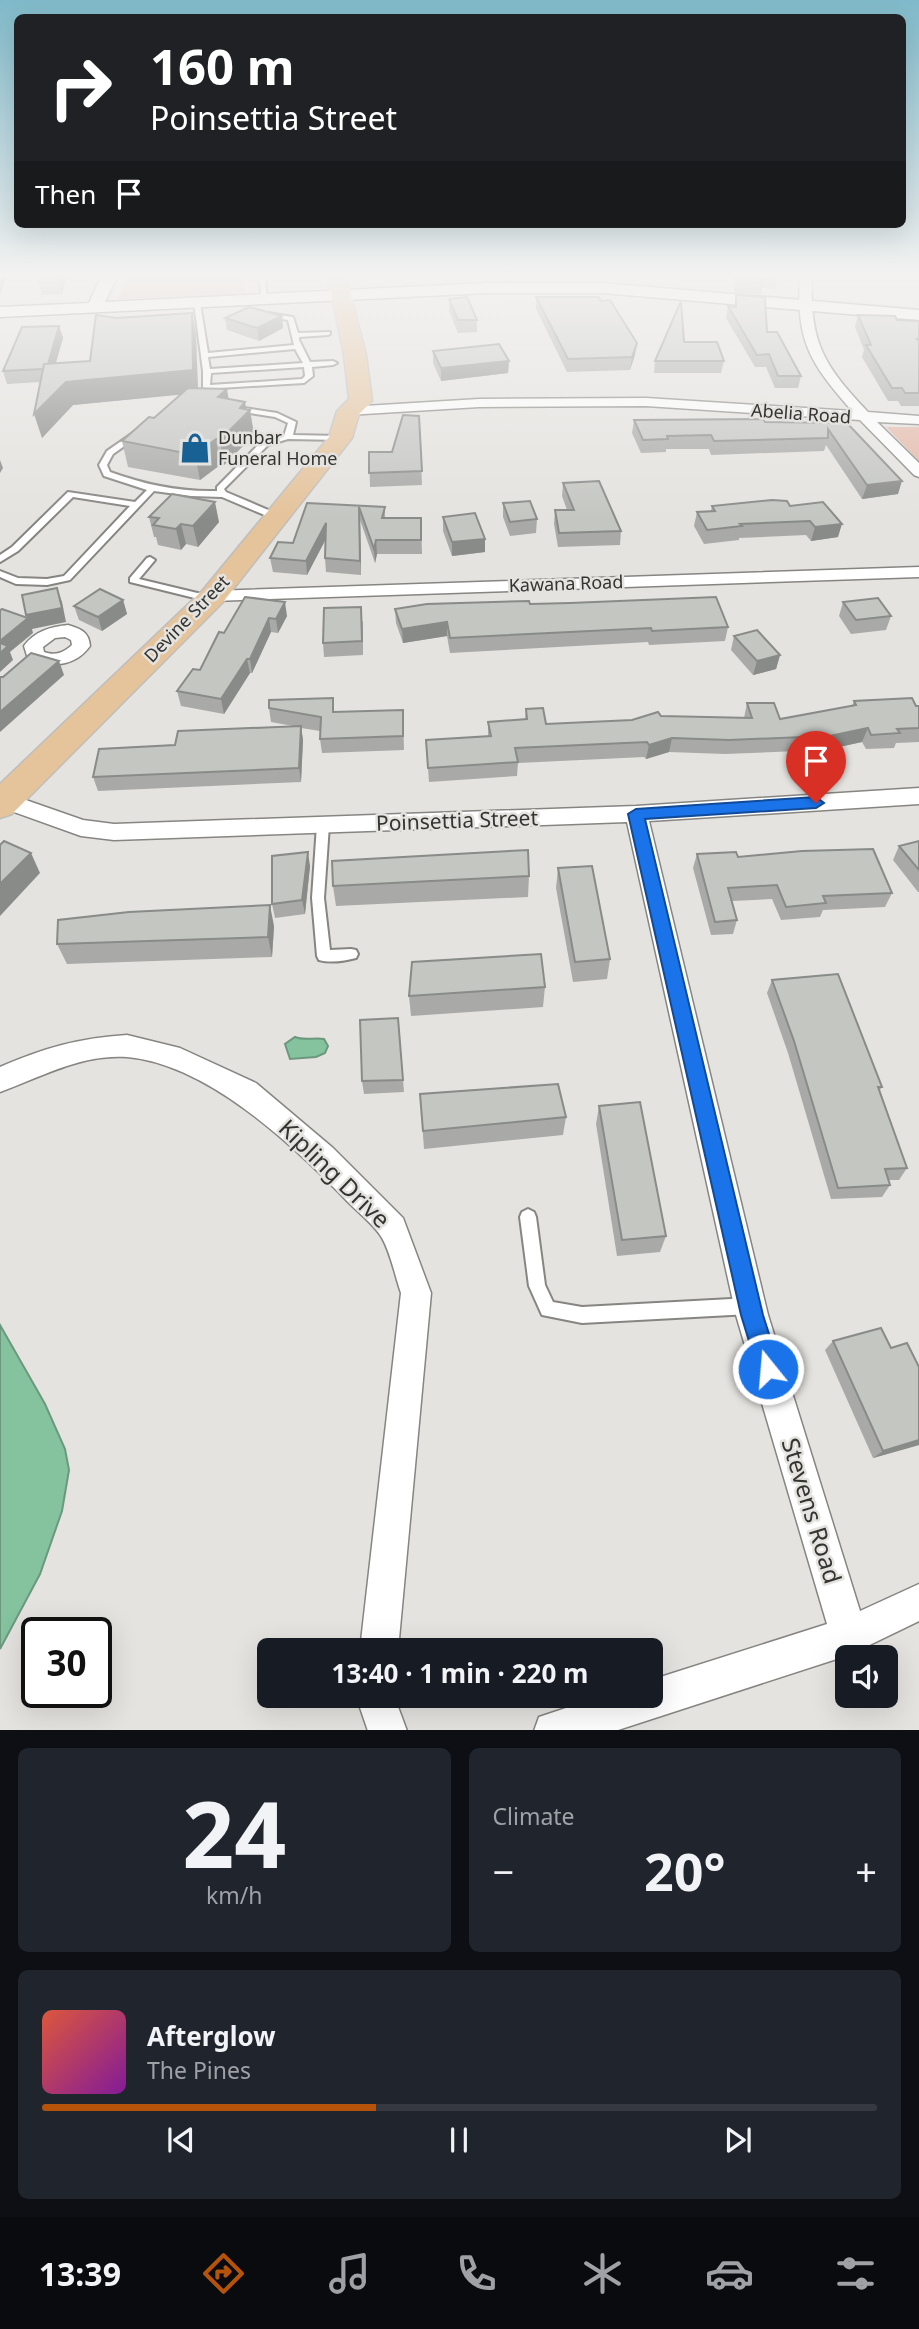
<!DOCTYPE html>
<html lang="en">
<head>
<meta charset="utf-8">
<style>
	body { margin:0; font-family:"Noto Sans",sans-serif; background:#20242c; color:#f1f3f6; height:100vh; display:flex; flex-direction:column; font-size:26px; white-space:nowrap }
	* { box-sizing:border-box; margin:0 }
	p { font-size:23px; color:#9ea1a6 }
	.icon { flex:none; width:38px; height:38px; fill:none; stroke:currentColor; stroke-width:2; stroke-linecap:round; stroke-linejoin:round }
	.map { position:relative; height:1730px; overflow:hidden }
	.drawer { display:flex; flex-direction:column; gap:18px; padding:18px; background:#0d0f14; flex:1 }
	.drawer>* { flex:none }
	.top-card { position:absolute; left:14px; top:14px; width:892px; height:214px; border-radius:10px; box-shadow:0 7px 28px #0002; background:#202124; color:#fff; overflow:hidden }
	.tools { position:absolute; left:835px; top:1645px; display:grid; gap:14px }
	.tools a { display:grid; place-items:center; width:63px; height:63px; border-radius:10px; background:#171b24; box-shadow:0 7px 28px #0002; font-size:35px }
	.speed { position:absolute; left:21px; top:1617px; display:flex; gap:14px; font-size:35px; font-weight:700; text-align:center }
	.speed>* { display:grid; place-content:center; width:91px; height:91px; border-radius:50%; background:#171b24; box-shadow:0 7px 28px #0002; line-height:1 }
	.speed .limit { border:4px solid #111; border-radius:10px; background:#fff; color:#111 }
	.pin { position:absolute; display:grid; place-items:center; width:60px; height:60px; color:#fff; margin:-72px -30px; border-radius:50% 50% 50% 0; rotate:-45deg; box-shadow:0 0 7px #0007 }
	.pin .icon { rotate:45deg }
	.me { position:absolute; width:77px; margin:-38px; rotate:343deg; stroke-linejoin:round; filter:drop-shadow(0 0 5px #0008) }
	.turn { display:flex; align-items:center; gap:24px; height:147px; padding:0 21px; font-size:32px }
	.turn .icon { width:91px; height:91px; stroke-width:2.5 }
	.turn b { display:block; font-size:49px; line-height:60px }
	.then { display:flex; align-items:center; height:66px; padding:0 21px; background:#0003; gap:14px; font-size:26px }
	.big { font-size:52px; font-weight:700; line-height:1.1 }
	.drawer .card { flex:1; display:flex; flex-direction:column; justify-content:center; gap:10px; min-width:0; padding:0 24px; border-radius:10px; background:#20242c }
	.drawer .dial { align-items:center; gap:0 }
	.dial b { font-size:91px; line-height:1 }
	.song { display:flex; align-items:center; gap:21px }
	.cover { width:84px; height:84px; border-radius:10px; background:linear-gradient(135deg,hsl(10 70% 55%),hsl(290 70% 35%)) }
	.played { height:7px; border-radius:4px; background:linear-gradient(90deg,#b45309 40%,#363941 40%) }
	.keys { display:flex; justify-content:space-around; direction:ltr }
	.heat { display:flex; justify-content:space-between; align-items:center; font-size:38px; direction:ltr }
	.drawer .tiles { flex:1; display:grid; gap:18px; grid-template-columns:1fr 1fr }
	.card:last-child { grid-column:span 2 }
	.trip { position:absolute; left:257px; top:1638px; width:406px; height:70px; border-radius:10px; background:#171b24; box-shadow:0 7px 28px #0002; font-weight:700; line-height:70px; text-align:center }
	.dock { display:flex; height:112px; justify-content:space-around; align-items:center; background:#090b0e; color:#9ea1a6 }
	.dock .icon { width:49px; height:49px }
	.dock .active { color:#b45309 }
	.dock b { font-size:32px; color:#f1f3f6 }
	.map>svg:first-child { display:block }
</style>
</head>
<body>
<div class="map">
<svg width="919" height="1731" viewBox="0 0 919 1731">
	<rect width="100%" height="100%" fill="#e4e3df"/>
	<g fill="#e5b8a8">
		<path d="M128,277H244L245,293L118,299Z"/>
		<path d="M886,427H919V461Z"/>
	</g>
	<g fill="#84c39d" stroke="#6c987d" stroke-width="2">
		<path d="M295,1037C305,1041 314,1037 324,1039L328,1046L325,1053L316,1057L290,1059L285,1044Z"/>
		<path d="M0,1325L45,1404L65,1449L69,1470L62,1511L40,1574L0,1649Z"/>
	</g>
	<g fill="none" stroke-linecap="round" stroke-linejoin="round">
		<g stroke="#868582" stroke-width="4">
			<g id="service">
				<path d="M259,277H265L267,301L262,300Z"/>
				<path d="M197,301L200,303L208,353L294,345L288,320L266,316L265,315L268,313L293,317L298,333L330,332V334L328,335L299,337V340L310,362L333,361L337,363L333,365L312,367L313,376L304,383L203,389V371L194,303ZM295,349L303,363L210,369L208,357ZM304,367L305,376L302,379L210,385L211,373Z"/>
				<path d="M231,406L277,413L296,422L293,435L340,436L344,438L340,440L288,439L268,445L224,489L226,492L280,515V519H274L222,497L191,496L154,491L70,580L47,585L16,584L0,577V571L18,578L47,579L64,576L130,506L73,497L18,551L0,562V555L12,547L68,492L135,502L147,490L104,476L99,465L107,451L133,433L140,435L113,454L107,465L110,472C146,485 179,492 217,491V487L262,441L284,436L288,423L275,417L231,410Z"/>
				<path d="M150,557L155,560L139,579L214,597L216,599L211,602L130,582V578L147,558Z"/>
				<path d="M323,821L329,825L324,898L330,950L351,949L356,950L358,954L356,958C345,961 330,963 319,960L317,956L312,898L317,825Z"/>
				<path d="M528,1209L534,1212L536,1217L545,1285L553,1302L582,1307L750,1298L756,1300L758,1306L756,1312L750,1314L582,1323L542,1315L529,1286L520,1217L522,1212Z"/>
			</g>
		</g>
		<g stroke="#868582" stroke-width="3">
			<g id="minor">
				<path d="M800,277H812C809,342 824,366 868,412L919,416V424L877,422L919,463V477L914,475L860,420L646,406L479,407L348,415L341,411L348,407L479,399L646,398L852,411C810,363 796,342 800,277Z"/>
				<path d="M919,567V577L213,601L204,596L213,591Z"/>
				<path d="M68,625C81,629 89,632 90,646C75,667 51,668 28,659L24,646C35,631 50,627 68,625ZM65,637L71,640L72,645C63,653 55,656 44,652L43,647L55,638Z"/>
				<path d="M919,788V804L649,821L768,1315L860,1611L919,1584V1621L849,1655L615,1731H534L539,1717L602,1696H651V1680L827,1624L736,1315L627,822L114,840L81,836L0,807V791L83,820L114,824L636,806Z"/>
				<path d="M127,1035L180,1048L256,1083L333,1148L403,1218L431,1293L398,1650H360L401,1293C395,1276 391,1254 382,1238C374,1224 356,1211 345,1199C292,1144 207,1064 127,1057C81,1054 41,1077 0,1092V1067C44,1048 79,1038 127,1035Z"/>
				<path d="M356,1696H394L407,1731H368Z"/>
			</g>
		</g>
		<g stroke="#868582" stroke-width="3">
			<path id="tertiary" d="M101,277H117L105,302L487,283H602L919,310V320L602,293H487L0,317V307L89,303Z"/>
		</g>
		<g stroke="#bebebd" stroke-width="3">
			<path id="primary" d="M328,277H346L366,355L372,401L359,414L352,438L223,602L12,814L0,818V784L203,590L329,437L337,411L349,399L344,355Z"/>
		</g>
		<use href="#service" fill="#fff" fill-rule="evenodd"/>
		<use href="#minor" fill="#fff" fill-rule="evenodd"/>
		<use href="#tertiary" fill="#fff" fill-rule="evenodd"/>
		<use href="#primary" fill="#e5c39b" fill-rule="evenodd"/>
	</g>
	<g fill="#a9aaa7">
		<path d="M41,277H72L71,279H66L62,294L42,295L39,283Z"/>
		<path d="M734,277H777L775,289L762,288L761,294L734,292Z"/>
		<path d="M736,295L767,332L801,376L798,388H775L766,367H755L726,318L728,306L734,307Z"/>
		<path d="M536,297L601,301L635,355L630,370L567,372L536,309Z"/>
		<path d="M449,299L477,320V332L458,333L449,311Z"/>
		<path d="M192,313L196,335L198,388L229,399L246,409L250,410L254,435L224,465H220L200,480L128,467L122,441L154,418L181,394L73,405L42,438L41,382L7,384L3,371L59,326L63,338L56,363L90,361L116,318Z"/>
		<path d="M858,315L897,320L919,321V406H901L898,401H888L862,357L864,350L855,327Z"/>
		<path d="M282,316L283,328L259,341L227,330L225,318Z"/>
		<path d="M684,342L724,361L721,373H654L655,361Z"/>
		<path d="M433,351L509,361L508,373L441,381L433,363Z"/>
		<path d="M419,416L422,485L370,487L369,452H392Z"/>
		<path d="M634,420L847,423L898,494L862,499L826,445L824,451L711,455L709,449H666V452L641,453L632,433Z"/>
		<path d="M563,483L621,531L620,545L558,547L554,524L555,510H567L562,496Z"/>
		<path d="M307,503L385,507V518H421L422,554H377L375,563L360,520L361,575L326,572L325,558V540L307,575L273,572L270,558L293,543Z"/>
		<path d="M503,503L537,519L536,533L510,536L503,517Z"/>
		<path d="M712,506H790L838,537L811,541L806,535L739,538V540L704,544L694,526L697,512L711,511Z"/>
		<path d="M149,517L219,522L198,547L186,544L181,550L158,545L156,537H154Z"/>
		<path d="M443,517L485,552L452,556L443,531Z"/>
		<path d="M245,597L287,616L278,633L271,632L252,673H250L224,714L181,706L177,691L200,670L224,633Z"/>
		<path d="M123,600L127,614L102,631L79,620L74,606Z"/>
		<path d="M843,602L891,616L886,630L851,634L839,616Z"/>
		<path d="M530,604L728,627L725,641L649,645L648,642L450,653L447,636L403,643L396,623L395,609Z"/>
		<path d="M363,621V655L324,657L323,643Z"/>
		<path d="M734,636L780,655L776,669L753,675L731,650Z"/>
		<path d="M854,701L919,706V742L896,743L894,748L866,749L862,742L802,755L798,751L725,754L669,752L646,759L644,757L518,763L517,776L429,782L426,740L488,736V722L525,720L526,709L546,724L632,720L661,716L744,718L747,703L780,719L852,706Z"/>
		<path d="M269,708L335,712L403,710L404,750L322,753L320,739V731L301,728L303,740L301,782L98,791L93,777L175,745L293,726L271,722Z"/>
		<path d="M919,841V892H918L893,860L899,846Z"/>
		<path d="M697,854L738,857L892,893L885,907L823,910L820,917L781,920L772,899L732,901L737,920L733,934L711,935L693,868Z"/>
		<path d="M310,866L305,914L275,918L272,904Z"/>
		<path d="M558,868L610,959L607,979L573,982L556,888Z"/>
		<path d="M529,876L528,897L336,906L333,886Z"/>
		<path d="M274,926L272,957L67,964L57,944Z"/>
		<path d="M772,980L882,1087L880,1090L907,1168L899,1180H889L890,1185L882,1197L831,1199L788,1053L767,993Z"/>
		<path d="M545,987L543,1007L411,1016L409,996Z"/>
		<path d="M398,1018L404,1092L364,1094L362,1081Z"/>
		<path d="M420,1094L566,1117L563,1135L424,1149Z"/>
		<path d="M599,1106L666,1236L660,1252L617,1256L596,1124Z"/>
		<path d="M833,1341L891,1348L919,1367V1445L873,1458L825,1350Z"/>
	</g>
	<g fill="#898b88">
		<path d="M0,277H7L0,294Z"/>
		<path d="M60,277H65L66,279L62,294L58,282Z"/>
		<path d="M192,313L196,335L198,393L73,405L42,438L34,414L66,382Z"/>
		<path d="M282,316L283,328L259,341L257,328Z"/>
		<path d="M59,326L63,338L50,382L46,369Z"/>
		<path d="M637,343L635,355L630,370L632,357Z"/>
		<path d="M509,361L508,373L441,381V368Z"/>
		<path d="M227,389L231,414L218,397Z"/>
		<path d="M245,402L247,413L250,410L254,435L224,465L220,440L240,408Z"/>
		<path d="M216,439L220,465L200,480L195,455Z"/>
		<path d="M0,460L3,468L0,473Z"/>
		<path d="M902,481L898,494L862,499L867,485Z"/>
		<path d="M215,502L219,522L198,547L193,526Z"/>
		<path d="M359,507L360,520L361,575L360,561Z"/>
		<path d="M326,523L327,537L307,575L306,561Z"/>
		<path d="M181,524L186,544L181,550L176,529Z"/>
		<path d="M842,524L838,537L811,541L815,527Z"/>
		<path d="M485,539V552L452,556V542Z"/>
		<path d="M376,540L377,554L375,563L374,549Z"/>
		<path d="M57,588L62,602L66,622L32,629L33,633L10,652L13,660L0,672V641L27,619L26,615Z"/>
		<path d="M123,600L127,614L102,631L98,617Z"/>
		<path d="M285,602L287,616L278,633L276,619Z"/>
		<path d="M269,618L271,632L252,673L250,659Z"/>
		<path d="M447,622V636L403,643L402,629Z"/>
		<path d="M780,655L776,669L753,675L757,661Z"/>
		<path d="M247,659L250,673L224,714L221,699Z"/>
		<path d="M59,661L64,675L0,732V712Z"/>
		<path d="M301,726L303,740L301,782L299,768Z"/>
		<path d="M868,728L862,742L802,755L806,741Z"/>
		<path d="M672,738L669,752L646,759L649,745Z"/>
		<path d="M308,852L310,866L305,914L302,900Z"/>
		<path d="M31,853L40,873L0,916V884Z"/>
		<path d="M270,905L274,926L272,957L268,937Z"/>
		<path d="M919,1440V1445L873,1458L883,1451Z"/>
	</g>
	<g fill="#c4c6c2" stroke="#898b88" stroke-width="2">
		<path d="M41,277H60L58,282L39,283Z"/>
		<path d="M736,277H763V282L736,280Z"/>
		<path d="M736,295L765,297L767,332H777L801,376H778L769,354L757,355L728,306L736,307Z"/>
		<path d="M467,297L477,320H458L449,299Z"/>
		<path d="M536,297H599L601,301L610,300L637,343L632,357L568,359Z"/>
		<path d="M681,301L684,342H717L724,361H655Z"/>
		<path d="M249,307L282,316L257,328L225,318Z"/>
		<path d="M192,313L193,370L66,382L34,414L44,364L90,361L96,315L116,318Z"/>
		<path d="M858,315L895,316L897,320L919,321V339H917L919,341V393H905L902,388H892L866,345H871Z"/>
		<path d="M59,326L48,364H44L43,369L3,371L22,327Z"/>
		<path d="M499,344L509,361L441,368L433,351Z"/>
		<path d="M188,388L227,389L218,397L245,402L240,408L250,410L220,440L216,439L195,455L122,441L149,417L154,418Z"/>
		<path d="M403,415L419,416L422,471L369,473V452H392Z"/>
		<path d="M763,419L765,422L847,423L902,481L867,485L828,429V438L714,441L711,435L667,436L668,439L643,440L634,420Z"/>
		<path d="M599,481L621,531L559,533L555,510H574L563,483Z"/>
		<path d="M172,494L215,502L193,526L181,524L176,529L153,525L159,518L149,517Z"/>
		<path d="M772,500L787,501L790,506L823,502L842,524L815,527L810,521L740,524L742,526L707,530L697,512L715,511L712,506Z"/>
		<path d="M530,501L537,519L510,522L503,503Z"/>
		<path d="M307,503L385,507L382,518H421V540H376L374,549L359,507L360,561L325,558L326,523L306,561L270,558L278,542L293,543Z"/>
		<path d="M475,513L485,539L452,542L443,517Z"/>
		<path d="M57,588L62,608L26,615L22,595Z"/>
		<path d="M100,589L123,600L98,617L74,606Z"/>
		<path d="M245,597L285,602L276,619L269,618L250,659H247L221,699L177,691L193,669L200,670L219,632L224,633Z"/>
		<path d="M716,597L728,627L652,631L651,628L450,638L447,622L402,629L395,609L427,604L529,601L530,604L570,603Z"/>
		<path d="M878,598L891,616L856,620L843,602Z"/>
		<path d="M361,607L362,641L323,643L324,608Z"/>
		<path d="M2,609L28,618L0,641V610Z"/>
		<path d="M757,630L780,655L757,661L734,636Z"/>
		<path d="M0,643L8,646L0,653Z"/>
		<path d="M31,653L59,661L0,712V677H3Z"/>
		<path d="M333,698V712L403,710V736L320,739L321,717L269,708V700Z"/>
		<path d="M912,698L916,706H919V728L897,729L900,733L871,735L868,728L806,741L803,737L729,740L672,738L649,745L647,742L515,748L518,762L428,768L426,740L491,736L488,722L527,719L526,709L543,708L546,724L632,720L658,712L661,716L752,718L747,703H774L780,719L856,705L854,701Z"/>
		<path d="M301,726L299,768L93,777L99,749L175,745L178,731Z"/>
		<path d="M4,841L31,853L0,884V845Z"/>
		<path d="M919,841V870L899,846Z"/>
		<path d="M873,849L892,893L823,896L826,903L786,907L777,885L728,888L737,920L715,922L697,854L736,852L738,857L802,851Z"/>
		<path d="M528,850L529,876L333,886L332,861Z"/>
		<path d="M308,852L302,900L272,904V856Z"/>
		<path d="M592,866L610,959L575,962L558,868Z"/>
		<path d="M270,905L268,937L57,944L58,920L129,912Z"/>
		<path d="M541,954L545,987L409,996L412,962Z"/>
		<path d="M838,974L882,1087H878L907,1168L885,1169L890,1185L838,1188L794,1041L772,980Z"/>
		<path d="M398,1018L403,1080L362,1081L360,1020Z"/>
		<path d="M558,1084L566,1117L423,1131L420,1094Z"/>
		<path d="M640,1102L666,1236L622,1240L599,1106Z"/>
		<path d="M881,1328L891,1348L907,1343L919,1367V1440L883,1451L833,1341Z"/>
	</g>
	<linearGradient id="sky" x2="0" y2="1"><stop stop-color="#80baca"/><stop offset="0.53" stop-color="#f3f2f1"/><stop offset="1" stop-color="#f3f2f1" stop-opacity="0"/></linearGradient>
	<rect width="919" height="519" fill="url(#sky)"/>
	<path fill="#1a73e8" stroke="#114b97" stroke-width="2" d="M816,797L824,803L816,808L645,819L763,1315L780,1369L776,1377L768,1380L760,1377L741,1315L628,814L636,809Z"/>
	<defs>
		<g id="shop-bare" transform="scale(2.415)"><path d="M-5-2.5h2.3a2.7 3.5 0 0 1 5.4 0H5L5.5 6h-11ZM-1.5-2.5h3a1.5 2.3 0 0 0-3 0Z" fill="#186195" stroke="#e4e3df" stroke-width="2.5" paint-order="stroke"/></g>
	</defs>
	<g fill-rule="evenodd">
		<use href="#shop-bare" x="195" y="448"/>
	</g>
	<g text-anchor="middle" stroke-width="5" stroke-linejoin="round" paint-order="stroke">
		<g font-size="18" fill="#343432" stroke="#e4e3df">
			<text transform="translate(801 414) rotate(4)" y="6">Abelia Road</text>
			<text transform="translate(566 584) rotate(-2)" y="6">Kawana Road</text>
			<text transform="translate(187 619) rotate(-46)" y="6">Devine Street</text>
		</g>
		<g font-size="18" fill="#343432" stroke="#e4e3df" text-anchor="start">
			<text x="218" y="444">Dunbar<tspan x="218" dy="21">Funeral Home</tspan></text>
		</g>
		<g font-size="21" fill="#343432" stroke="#e4e3df">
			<text transform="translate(457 821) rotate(-2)" y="7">Poinsettia Street</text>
		</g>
		<g font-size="24" fill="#343432" stroke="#e4e3df">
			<text transform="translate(334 1174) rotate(44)" y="8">Kipling Drive</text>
			<text transform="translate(811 1511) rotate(73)" y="8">Stevens Road</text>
		</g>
	</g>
</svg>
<div class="tools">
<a><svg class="icon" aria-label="sound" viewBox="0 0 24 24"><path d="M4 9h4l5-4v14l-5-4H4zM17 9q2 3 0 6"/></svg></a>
</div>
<div class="speed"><div class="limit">30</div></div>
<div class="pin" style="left:816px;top:803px;background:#d93025"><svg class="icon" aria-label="arrive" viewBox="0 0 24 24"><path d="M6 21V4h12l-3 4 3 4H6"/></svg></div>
<svg class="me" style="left:768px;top:1369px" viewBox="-20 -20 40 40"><circle r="17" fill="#1a73e8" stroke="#fff" stroke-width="3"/><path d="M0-11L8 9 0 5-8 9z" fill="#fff"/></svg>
<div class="trip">13:40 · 1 min · 220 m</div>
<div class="top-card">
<div class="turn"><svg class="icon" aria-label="right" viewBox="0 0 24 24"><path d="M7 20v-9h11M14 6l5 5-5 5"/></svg><div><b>160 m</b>Poinsettia Street</div></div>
<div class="then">Then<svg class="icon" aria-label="arrive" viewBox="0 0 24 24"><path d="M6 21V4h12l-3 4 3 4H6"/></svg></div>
</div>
</div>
<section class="drawer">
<div class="tiles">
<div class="card dial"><b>24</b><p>km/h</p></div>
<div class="card"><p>Climate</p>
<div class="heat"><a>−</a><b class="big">20°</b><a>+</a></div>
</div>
<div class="card">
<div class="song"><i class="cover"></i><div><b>Afterglow</b><p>The Pines</p></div></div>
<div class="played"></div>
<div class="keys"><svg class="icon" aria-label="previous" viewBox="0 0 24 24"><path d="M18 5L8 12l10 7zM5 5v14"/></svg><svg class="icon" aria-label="pause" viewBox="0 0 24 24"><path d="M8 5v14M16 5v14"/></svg><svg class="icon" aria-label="next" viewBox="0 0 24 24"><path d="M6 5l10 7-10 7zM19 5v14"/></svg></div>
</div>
</div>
</section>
<nav class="dock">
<b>13:39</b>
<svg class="icon active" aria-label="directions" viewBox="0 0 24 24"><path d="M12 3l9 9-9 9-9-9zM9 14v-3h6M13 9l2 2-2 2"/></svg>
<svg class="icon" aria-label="music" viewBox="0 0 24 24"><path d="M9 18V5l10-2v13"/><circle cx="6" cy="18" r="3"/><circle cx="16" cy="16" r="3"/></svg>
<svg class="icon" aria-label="phone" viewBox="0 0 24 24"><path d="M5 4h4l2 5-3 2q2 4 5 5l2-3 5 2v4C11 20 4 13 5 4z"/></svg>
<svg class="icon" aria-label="climate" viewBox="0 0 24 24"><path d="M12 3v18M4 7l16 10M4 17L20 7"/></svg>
<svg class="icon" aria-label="car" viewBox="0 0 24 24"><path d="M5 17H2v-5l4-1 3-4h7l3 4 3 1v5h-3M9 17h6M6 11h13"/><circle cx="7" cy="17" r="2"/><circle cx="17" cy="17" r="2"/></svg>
<svg class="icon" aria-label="filters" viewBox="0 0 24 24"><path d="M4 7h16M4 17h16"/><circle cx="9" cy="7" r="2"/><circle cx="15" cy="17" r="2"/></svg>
</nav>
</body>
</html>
